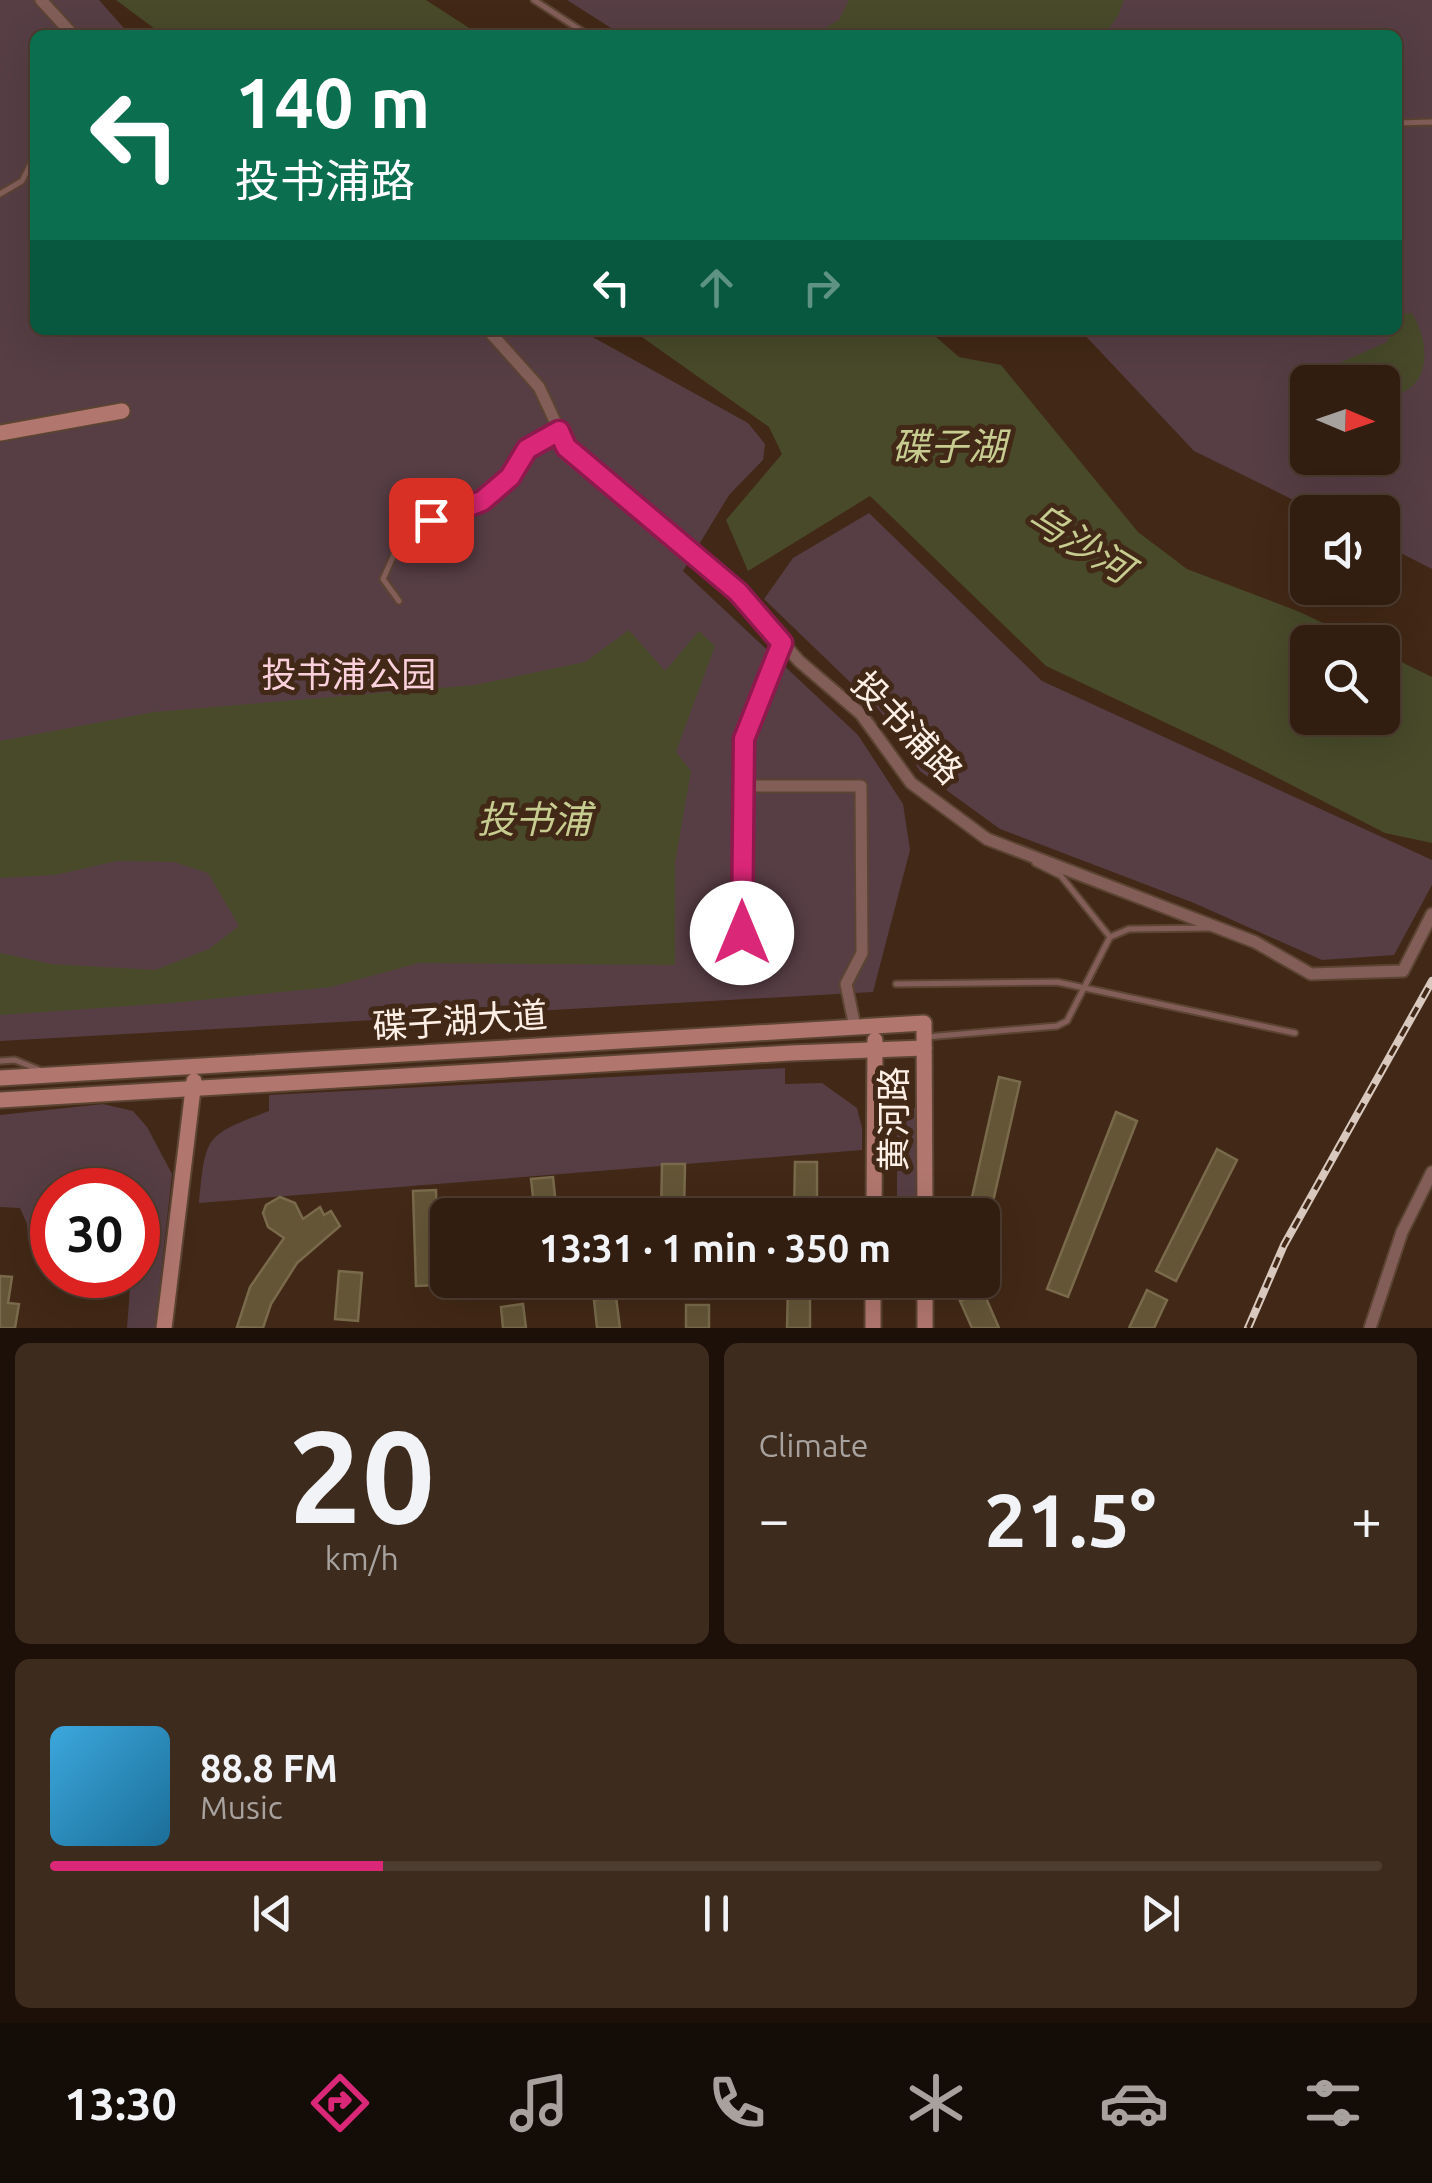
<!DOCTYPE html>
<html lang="en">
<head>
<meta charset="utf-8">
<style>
	body { margin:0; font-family:Ubuntu,"Noto Sans SC",sans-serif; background:#3d2b1e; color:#f1f3f6; height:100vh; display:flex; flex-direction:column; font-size:38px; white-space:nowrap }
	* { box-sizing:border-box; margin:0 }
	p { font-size:32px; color:#a8a29f }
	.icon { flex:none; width:55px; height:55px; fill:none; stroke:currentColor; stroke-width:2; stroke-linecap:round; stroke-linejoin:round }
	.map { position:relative; height:1328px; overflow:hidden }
	.details { display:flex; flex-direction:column; gap:15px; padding:15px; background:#1c1009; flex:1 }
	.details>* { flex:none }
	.hud { position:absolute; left:30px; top:30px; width:1372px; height:305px; border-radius:15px; box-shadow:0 10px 40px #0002,0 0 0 2px #4d3c30; background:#0b6e4f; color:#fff; overflow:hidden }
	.needle { width:65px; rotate:92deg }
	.tools { position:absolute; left:1290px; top:365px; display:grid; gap:20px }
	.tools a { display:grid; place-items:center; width:110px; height:110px; border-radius:15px; background:#321e10; box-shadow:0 10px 40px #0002,0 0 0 2px #4d3c30; font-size:50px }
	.speed { position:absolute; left:30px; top:1168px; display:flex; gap:20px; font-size:50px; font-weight:700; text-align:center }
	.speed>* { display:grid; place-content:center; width:130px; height:130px; border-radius:50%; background:#321e10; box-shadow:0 10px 40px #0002,0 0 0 2px #4d3c30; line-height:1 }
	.speed .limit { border:15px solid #d22; background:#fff; color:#111 }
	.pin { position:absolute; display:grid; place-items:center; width:85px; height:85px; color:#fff; margin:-42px; border-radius:20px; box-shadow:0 5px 15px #0006 }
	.me { position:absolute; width:110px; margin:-55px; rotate:0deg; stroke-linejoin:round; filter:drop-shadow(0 0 8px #0008) }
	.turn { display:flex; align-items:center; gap:35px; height:210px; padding:0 40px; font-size:45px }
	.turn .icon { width:130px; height:130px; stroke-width:2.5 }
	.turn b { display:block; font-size:70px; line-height:85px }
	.lanes { display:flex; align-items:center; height:95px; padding:0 40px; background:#0003; justify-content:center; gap:50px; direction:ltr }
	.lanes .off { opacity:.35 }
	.big { font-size:75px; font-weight:600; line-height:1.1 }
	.details .widget { flex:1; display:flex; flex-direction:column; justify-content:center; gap:15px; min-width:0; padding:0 35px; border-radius:15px; background:#3d2b1e }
	.details .dial { align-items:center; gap:0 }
	.dial b { font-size:130px; line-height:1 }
	.song { display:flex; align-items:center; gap:30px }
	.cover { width:120px; height:120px; border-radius:15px; background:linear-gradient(135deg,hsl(200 70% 55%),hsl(200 70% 35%)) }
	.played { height:10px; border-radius:5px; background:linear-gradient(90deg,#db2777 25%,#4d3c30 25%) }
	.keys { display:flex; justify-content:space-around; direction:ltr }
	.heat { display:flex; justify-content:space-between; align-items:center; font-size:55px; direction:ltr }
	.details .tiles { flex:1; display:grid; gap:15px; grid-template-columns:1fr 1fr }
	.widget:last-child { grid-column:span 2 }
	.trip { position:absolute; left:430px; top:1198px; width:570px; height:100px; border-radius:15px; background:#321e10; box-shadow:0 10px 40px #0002,0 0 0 2px #4d3c30; font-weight:600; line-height:100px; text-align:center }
	.tabs { display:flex; height:160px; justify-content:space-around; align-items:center; background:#140c06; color:#a8a29f }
	.tabs .icon { width:70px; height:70px }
	.tabs .active { color:#db2777 }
	.tabs b { font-size:45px; color:#f1f3f6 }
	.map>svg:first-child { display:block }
</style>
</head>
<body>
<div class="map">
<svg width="1432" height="1328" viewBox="0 0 1432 1328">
	<rect width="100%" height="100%" fill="#422816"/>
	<g fill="#573e45" fill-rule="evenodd">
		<path d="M0,0H99L130,35H35V330H580L748,423L765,444L763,460L729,495L683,571L858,735L903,804L910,850L873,992L0,1041Z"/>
		<path d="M567,0H1432V569L1383,544L1382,512H1318L1194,451L1080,330H1398V35H622ZM1308,382H1382V458H1308Z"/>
		<path d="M869,513L1042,681L1432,860V885L1394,955L1322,960L1194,903L1000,829L920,771L880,711L764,599L793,558Z"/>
		<path d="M785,1068V1084L822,1083L857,1108L862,1128V1150L199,1203C206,1135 204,1136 269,1111V1095Z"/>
		<path d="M103,1104L133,1111L147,1127L172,1174L155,1328H127L131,1275H138V1190H52V1215L34,1245L28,1240L27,1224L20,1208L0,1207V1115Z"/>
		<path d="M902,1108H916L919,1116L920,1215H897V1116Z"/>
	</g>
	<g fill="#484a2a">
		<path d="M116,0H426L480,35H163Z"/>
		<path d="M849,0H1124L1118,16L1104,35H813L839,20Z"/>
		<path d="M1412,313C1432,346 1432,395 1383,396L1382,382H1329L1326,369L1387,342L1391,330H1398V314Z"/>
		<path d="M632,330H928L959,357L1001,365L1138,532L1187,569L1300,612L1362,642H1308V718H1382L1383,653L1432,677V843L1385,833L1221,749L1046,666L870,496L748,571L726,520L782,454L769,427Z"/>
		<path d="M629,630L665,671L699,631L715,646L676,752L691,771L675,863V965L419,963L331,987L172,1003L0,1015V953L52,964L155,970L209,949L239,926L208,873L174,862L117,861L55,875L0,878V741L154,712L475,685L585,662Z"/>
	</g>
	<g fill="#645537" stroke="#796a4b" stroke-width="2.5">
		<path d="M999,1077L1020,1082L990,1215H968Z"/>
		<path d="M1116,1112L1137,1121L1068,1297L1047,1289Z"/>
		<path d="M1217,1149L1237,1160L1176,1281L1156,1271Z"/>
		<path d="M795,1162H817V1215H794Z"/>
		<path d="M662,1164H685L684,1215H661Z"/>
		<path d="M553,1177L557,1215H535L531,1179Z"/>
		<path d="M436,1190L438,1285L416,1286L413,1191Z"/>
		<path d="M280,1197L295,1203L303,1219L320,1207L324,1215L331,1211L340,1226L297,1263L271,1304L263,1328L237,1327L250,1287L284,1238L268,1227L263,1213L266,1205Z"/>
		<path d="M339,1271L362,1273L358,1321L335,1319Z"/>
		<path d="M0,1276L12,1277L8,1303L19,1304L15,1328H0Z"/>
		<path d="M788,1288H810V1328H787Z"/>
		<path d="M1147,1290L1167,1300L1154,1328H1129Z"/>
		<path d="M983,1291L999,1328H972L960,1301Z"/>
		<path d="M616,1297L620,1328H597L594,1300Z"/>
		<path d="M523,1304L526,1328H503L501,1307Z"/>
		<rect x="686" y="1305" width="23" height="23"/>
	</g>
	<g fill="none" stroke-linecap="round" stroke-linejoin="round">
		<g stroke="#5c4433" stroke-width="9">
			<g id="lane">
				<path d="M534,0L588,35"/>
				<path d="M1398,123L1432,122"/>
				<path d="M0,194L22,181L31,163"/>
				<path d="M399,601L383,579L405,530L481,501L510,477L527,449L556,432"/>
				<path d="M1035,863L1061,876L1110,937L1129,929L1209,928"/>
				<path d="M896,984L1057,982L1295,1033"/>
				<path d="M926,1037L1057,1026L1067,1021L1110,937"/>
				<path d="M0,1061L15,1060L42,1071"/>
			</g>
		</g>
		<g stroke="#5c4433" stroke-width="15">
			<g id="street">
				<path d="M41,0L73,35"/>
				<path d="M488,330L539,387L567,447L738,592L799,661L861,714L911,783L987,839L1255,942L1311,974L1403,971L1432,914"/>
				<path d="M742,786H861L862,953L846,984L855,1027"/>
				<path d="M742,933L743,739L783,643"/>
				<path d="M1370,1328L1402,1232L1432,1172"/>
			</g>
		</g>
		<g stroke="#5c4433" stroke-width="19">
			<g id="secondary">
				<path d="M0,433L122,411"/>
				<path d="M0,1078L924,1023L925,1215"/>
				<path d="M0,1100L791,1053L924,1048"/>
				<path d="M874,1215L875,1040"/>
				<path d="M925,1280V1328"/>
				<path d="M164,1328L194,1081"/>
				<path d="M873,1328V1280"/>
			</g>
		</g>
		<use href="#lane" stroke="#835e59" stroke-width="5"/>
		<use href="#street" stroke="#835e59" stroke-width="11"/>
		<use href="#secondary" stroke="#b1776f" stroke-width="15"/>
		<g stroke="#d8c8bd" stroke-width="8">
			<path id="rail" d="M1248,1328L1284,1245L1432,981"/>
		</g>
		<use href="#rail" stroke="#422816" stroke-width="4" stroke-dasharray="11" stroke-linecap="butt"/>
	</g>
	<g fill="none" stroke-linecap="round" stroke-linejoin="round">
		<g stroke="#8e194d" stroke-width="25">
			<path id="route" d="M431,520L482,501L510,477L527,449L559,431L566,447L738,592L782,643L744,739L742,933"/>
		</g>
		<use href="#route" stroke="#db2777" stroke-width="18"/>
	</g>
	<g text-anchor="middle" stroke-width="10" stroke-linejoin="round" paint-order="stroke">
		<g font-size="35" fill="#f9d0db" stroke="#422816">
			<text x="349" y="687">投书浦公园</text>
		</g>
		<g font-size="35" fill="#fdefe6" stroke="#422816">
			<text transform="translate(907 728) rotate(46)" y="12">投书浦路</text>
			<text transform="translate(460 1021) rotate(-4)" y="12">碟子湖大道</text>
			<text transform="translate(894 1119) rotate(-90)" y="12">黄河路</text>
		</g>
		<g font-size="38" font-style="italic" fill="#c7cc90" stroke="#422816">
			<text x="949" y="460">碟子湖</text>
			<text transform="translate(1080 543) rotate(32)" y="13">乌沙河</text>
			<text x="534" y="833">投书浦</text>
		</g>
	</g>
</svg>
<div class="tools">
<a><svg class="needle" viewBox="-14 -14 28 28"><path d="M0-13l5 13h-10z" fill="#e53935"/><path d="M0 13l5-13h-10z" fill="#a8a29f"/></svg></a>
<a><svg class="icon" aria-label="sound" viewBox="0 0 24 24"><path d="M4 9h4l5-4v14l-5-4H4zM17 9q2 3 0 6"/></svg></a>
<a><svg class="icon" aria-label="search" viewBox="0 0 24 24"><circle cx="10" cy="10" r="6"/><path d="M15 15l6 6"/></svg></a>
</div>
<div class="speed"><div class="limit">30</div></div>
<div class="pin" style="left:431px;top:520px;background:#d93025"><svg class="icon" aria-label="arrive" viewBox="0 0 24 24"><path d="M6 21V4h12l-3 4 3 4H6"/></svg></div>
<svg class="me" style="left:742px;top:933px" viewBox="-20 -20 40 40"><circle r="19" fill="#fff"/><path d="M0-13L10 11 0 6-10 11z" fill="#db2777"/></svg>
<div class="trip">13:31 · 1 min · 350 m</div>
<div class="hud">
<div class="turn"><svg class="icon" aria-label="left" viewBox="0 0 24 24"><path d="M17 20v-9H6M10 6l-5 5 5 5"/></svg><div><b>140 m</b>投书浦路</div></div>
<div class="lanes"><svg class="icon" aria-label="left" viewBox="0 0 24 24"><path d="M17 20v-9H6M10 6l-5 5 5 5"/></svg><svg class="icon off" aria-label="ahead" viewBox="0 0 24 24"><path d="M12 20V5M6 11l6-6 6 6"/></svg><svg class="icon off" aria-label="right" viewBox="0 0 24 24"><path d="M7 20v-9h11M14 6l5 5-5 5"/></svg></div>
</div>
</div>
<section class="details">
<div class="tiles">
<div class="widget dial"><b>20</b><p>km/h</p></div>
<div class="widget"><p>Climate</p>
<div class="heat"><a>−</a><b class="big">21.5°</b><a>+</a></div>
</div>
<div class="widget">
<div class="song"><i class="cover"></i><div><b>88.8 FM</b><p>Music</p></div></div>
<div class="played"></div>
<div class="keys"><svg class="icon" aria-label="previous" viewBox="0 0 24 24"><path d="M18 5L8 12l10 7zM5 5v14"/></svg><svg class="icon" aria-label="pause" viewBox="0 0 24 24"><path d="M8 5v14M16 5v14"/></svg><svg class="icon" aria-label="next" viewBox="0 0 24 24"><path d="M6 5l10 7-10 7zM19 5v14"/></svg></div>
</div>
</div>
</section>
<nav class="tabs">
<b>13:30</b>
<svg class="icon active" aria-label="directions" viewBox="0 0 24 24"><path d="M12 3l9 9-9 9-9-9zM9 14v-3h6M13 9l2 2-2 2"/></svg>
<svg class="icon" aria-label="music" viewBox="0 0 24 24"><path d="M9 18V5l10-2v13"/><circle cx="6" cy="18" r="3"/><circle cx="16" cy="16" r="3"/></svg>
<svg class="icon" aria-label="phone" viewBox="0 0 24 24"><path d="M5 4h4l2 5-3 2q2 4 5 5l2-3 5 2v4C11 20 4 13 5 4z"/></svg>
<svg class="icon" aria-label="climate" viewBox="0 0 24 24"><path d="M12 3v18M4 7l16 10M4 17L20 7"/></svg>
<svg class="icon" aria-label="car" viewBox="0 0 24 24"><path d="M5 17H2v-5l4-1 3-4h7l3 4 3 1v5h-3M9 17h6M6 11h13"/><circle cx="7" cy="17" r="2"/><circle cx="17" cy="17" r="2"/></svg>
<svg class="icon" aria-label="filters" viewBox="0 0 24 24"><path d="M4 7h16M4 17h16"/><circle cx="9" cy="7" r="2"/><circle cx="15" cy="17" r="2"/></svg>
</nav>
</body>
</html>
